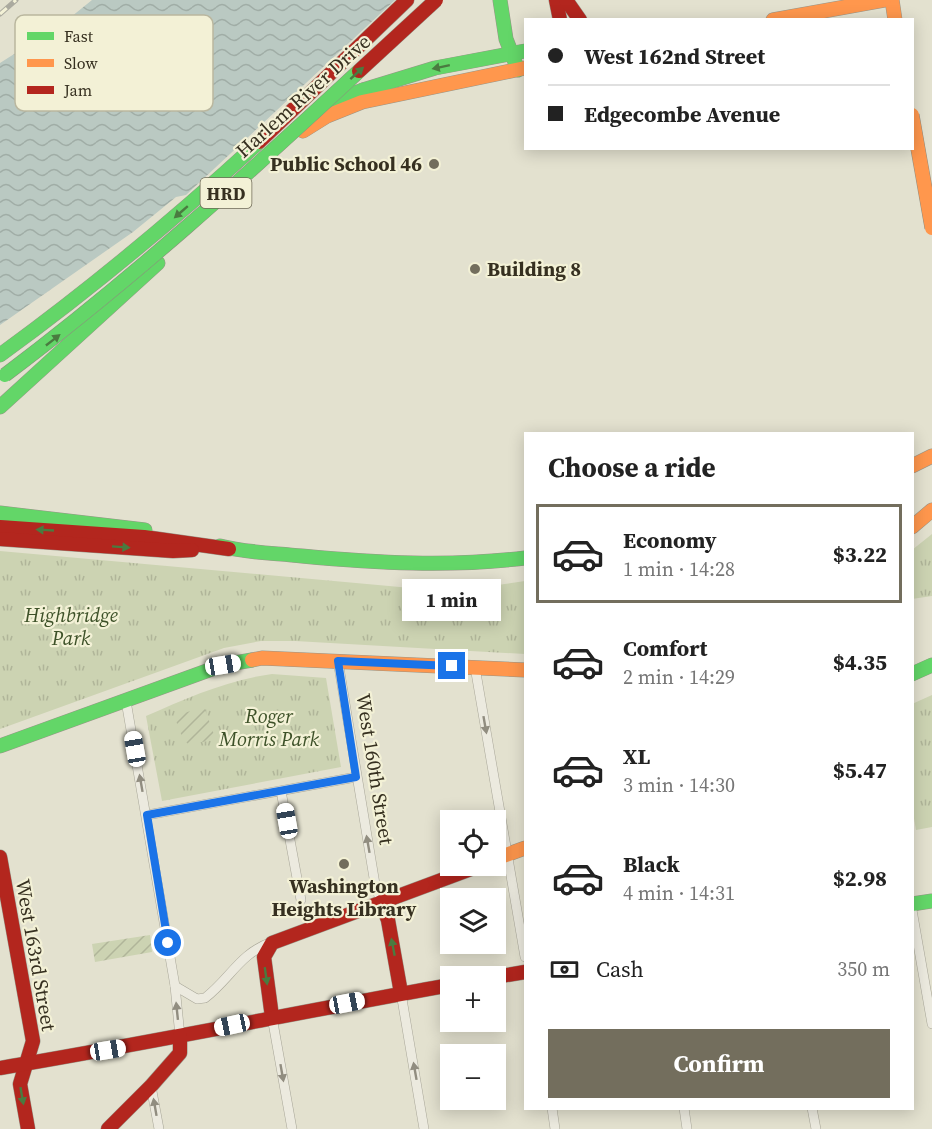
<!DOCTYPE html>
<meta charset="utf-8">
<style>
body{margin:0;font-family:"Source Serif 4",serif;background:#f2f2f2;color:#222;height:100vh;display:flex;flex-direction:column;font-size:22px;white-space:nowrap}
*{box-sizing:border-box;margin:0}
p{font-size:20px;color:#767676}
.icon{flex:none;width:33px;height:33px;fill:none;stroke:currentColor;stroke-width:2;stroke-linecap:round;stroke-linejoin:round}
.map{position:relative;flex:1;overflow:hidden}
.drawer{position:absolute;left:524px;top:432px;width:390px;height:678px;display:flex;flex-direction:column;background:#fff;border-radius:0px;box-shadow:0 3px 15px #0003}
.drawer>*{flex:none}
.banner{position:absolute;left:524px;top:18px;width:390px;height:132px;border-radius:0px;box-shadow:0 3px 15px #0003;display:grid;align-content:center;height:132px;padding:0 24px;background:#fff}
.controls{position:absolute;left:440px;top:810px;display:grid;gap:12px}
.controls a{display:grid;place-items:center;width:66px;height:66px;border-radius:0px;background:#fff;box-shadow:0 3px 15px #0003;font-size:30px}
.end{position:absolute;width:27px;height:27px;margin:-14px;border:8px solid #1a73e8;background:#fff;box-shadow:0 0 0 3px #fff}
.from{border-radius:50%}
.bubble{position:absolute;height:42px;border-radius:0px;background:#fff;box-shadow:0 3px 15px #0003;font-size:20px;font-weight:700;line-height:42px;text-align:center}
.car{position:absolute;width:18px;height:36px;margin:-18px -9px;border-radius:8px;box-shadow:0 0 4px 2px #0007;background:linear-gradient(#fff 24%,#345 0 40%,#fff 0 76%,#345 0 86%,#fff 0)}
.banner b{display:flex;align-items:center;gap:21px;height:57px;font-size:22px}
.banner b+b{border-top:2px solid #e0e0e0}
.banner i{width:15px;height:15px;background:#222}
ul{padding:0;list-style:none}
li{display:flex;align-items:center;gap:18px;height:99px;margin:0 12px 9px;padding:0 12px;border:3px solid transparent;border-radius:0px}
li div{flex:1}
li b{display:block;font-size:22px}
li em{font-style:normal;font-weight:700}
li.current{border-color:#736e5d}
li>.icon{width:54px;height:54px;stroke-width:1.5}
h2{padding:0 24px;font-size:27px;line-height:72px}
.pay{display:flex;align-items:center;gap:15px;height:66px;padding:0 24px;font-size:22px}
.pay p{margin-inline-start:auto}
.action{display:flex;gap:12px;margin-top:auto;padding:12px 24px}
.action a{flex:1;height:69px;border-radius:0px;background:#736e5d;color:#fff;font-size:24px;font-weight:700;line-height:69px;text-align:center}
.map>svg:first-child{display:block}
</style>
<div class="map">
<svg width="932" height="1129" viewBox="0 0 932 1129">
<defs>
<pattern id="park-tufts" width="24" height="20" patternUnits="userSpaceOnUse" patternTransform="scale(1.5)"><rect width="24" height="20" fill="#ccd3b2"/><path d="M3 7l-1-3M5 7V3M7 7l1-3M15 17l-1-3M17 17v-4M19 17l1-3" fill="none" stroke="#b0b599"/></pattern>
<pattern id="garden-furrows" width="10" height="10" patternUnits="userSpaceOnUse" patternTransform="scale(1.5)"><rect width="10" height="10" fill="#ccd3b2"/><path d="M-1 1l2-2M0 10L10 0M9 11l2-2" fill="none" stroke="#b0b599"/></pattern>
<pattern id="water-waves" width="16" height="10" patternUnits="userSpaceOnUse" patternTransform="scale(1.5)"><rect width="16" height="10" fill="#bac9c2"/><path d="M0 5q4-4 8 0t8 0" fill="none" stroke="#a0ada6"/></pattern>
</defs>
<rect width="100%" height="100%" fill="#e3e1cf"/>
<g fill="url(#park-tufts)">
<polygon points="932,534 932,596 912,599 912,550"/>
<polygon points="0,551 411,588 491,586 525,581 525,654 295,641 261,641 224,648 0,729"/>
<path d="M272,674l54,4 15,89 -179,34 -16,-85c41,-18 81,-36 126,-42z"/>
<polygon points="932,695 932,827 916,830 912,807 912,704"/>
</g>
<g fill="url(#garden-furrows)">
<polygon points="204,707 216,740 188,744 183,739 174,716"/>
<polygon points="150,935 152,952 95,962 92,944"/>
</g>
<polygon fill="url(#water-waves)" points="92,0 395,0 186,195 176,197 133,232 0,325 0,63 66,21"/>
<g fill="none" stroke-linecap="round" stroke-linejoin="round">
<defs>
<g id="street">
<polyline points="338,661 375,884 381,902"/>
<polyline points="475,667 525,957"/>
<polyline points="126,701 175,986 180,1036"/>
<polyline points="281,791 301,900"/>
<polyline points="147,815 356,777"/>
<polyline points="912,910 932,1024"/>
<path d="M175,986l22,13 8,-1c25,-19 35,-45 67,-56"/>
<polyline points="401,993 424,1129"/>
<polyline points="272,1017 292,1129"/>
<polyline points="151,1086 159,1129"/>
<polyline points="552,1108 555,1129"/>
<polyline points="684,1108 687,1129"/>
<polyline points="812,1108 816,1129"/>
</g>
<g id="fast">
<polyline points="500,0 506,39 518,70"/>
<polyline points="364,99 363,90 435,68 525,51"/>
<polyline points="324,104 363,90"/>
<path d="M0,355c91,-66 176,-137 259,-213"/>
<polyline points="0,407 158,263"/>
<polyline points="0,513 145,530"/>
<path d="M220,546c27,7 54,7 82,10 74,7 148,11 223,2"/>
<polyline points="912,674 932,665"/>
<polyline points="0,746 223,665 252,660"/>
<polyline points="912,904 932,901"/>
</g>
<g id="slow">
<polyline points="892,0 895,20"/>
<polyline points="773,20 884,0"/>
<polyline points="303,131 327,116 362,102 525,68"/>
<polyline points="912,466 932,456"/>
<polyline points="912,527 932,510"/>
<polyline points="252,660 262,658 525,670"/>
<polyline points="495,859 525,848"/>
</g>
<g id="jam">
<polyline points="556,0 560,20"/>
<polyline points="566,0 580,20"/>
<polyline points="259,142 407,0"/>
<polyline points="0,527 144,537 229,549"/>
<polyline points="0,539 173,551 192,550"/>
<polyline points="0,857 33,1041 20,1084 28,1129"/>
<polyline points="381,902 388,920 401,993"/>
<polyline points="495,977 525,972"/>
<polyline points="272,1017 264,957 272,943 479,866"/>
<path d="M0,1068c150,-25 300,-56 450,-83"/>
<polyline points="108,1129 151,1086 180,1053 180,1036"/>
</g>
</defs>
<use href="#street" stroke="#a8a698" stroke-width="10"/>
<use href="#fast" stroke="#989588" stroke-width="15"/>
<use href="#slow" stroke="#989588" stroke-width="15"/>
<use href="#jam" stroke="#989588" stroke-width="15"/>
<use href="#street" stroke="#eceadf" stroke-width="9"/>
<use href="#fast" stroke="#63d668" stroke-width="14"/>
<use href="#slow" stroke="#ff974d" stroke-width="14"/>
<use href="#jam" stroke="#b3261e" stroke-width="14"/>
<defs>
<polyline id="rail" points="0,14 16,0"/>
</defs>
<use href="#rail" stroke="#abaa9f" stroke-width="5"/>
<use href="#rail" stroke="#f3f1d6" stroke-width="3" stroke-dasharray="9" stroke-linecap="butt"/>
<defs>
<path id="fast-bridge" d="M5,375c125,-94 240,-198 354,-304"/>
<polyline id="slow-bridge" points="912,115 932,228"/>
<polyline id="jam-bridge" points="359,71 436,0"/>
</defs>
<use href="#fast-bridge" stroke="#8e8b7e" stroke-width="15" stroke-linecap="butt"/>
<use href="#slow-bridge" stroke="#8e8b7e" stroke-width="15" stroke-linecap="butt"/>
<use href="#jam-bridge" stroke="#8e8b7e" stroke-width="15" stroke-linecap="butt"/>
<use href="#fast-bridge" stroke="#63d668" stroke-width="14"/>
<use href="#slow-bridge" stroke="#ff974d" stroke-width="14"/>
<use href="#jam-bridge" stroke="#b3261e" stroke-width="14"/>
</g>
<defs><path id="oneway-solid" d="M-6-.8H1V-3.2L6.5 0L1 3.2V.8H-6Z" transform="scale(1.5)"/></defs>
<g fill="#4a7b40">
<use href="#oneway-solid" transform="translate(441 67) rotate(168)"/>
<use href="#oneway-solid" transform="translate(357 73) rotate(-42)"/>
<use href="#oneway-solid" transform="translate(181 212) rotate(139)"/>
<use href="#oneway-solid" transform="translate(53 340) rotate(-38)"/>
<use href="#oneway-solid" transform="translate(45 530) rotate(-177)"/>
<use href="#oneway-solid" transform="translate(121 547) rotate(4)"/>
<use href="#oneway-solid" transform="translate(393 947) rotate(-101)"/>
<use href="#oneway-solid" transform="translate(266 976) rotate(82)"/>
<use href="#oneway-solid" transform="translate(22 1096) rotate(80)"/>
</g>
<g fill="#918d80">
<use href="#oneway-solid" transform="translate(485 725) rotate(80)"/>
<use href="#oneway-solid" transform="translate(141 783) rotate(-100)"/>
<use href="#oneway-solid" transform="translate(368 844) rotate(-100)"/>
<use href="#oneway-solid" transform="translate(177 1011) rotate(-96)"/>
<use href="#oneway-solid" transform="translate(415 1071) rotate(-100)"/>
<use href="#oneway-solid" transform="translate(282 1073) rotate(80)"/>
<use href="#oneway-solid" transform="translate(155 1107) rotate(-100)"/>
</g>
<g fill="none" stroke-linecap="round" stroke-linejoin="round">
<polyline stroke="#1a73e8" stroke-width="8" points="168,943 147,815 356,777 338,661 452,666"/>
</g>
<g fill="#736e5d" stroke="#f3f1d6" stroke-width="2">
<circle cx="434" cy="164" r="6"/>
<circle cx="475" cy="269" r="6"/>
<circle cx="344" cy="864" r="6"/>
</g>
<g text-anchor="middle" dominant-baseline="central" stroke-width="4.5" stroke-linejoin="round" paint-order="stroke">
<rect fill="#f3f1d6" stroke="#6f6a57" stroke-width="1.5" x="200.5" y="178" width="51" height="30" rx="4.5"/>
<g font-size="18" font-weight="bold" fill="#363020">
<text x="226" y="193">HRD</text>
</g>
<g font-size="20" fill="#363020" stroke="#f3f1d6">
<text transform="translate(303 96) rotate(-42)">Harlem River Drive</text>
<text transform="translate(375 769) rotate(81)">West 160th Street</text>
<text transform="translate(36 955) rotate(80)">West 163rd Street</text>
</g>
<g font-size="20" font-weight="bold" fill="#363020" stroke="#f3f1d6" text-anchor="end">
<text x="422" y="164">Public School 46</text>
<text x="487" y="269" text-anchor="start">Building 8</text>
<text x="344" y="886" text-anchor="middle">Washington<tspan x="344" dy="23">Heights Library</tspan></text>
</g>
<g font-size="20" font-style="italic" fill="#3d5128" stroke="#f3f1d6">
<text x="71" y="615">Highbridge<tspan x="71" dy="23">Park</tspan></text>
<text x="269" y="716">Roger<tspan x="269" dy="23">Morris Park</tspan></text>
</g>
</g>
<rect x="15" y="15" width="198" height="96" rx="9" fill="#f3f1d6" stroke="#bab79f" stroke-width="1.5"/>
<rect x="27" y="32" width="27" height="8" fill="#63d668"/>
<rect x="27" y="59" width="27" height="8" fill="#ff974d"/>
<rect x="27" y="86" width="27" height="8" fill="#b3261e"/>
<g font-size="16" fill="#363020">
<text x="64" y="42">Fast</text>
<text x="64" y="69">Slow</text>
<text x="64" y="96">Jam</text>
</g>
</svg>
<div class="controls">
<a><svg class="icon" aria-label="locate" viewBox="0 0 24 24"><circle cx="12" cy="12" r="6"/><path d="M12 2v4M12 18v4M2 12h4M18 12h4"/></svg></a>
<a><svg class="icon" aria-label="layers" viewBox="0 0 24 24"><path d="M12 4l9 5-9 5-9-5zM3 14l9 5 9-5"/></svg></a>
<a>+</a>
<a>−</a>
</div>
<i class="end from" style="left:168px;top:943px"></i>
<i class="end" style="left:452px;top:666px"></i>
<div class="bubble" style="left:402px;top:579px;width:99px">1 min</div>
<i class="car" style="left:223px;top:665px;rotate:81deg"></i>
<i class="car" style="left:135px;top:749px;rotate:350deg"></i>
<i class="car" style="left:287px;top:821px;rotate:350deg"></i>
<i class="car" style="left:347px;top:1003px;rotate:79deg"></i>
<i class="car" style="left:232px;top:1025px;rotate:258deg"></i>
<i class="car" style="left:108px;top:1050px;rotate:81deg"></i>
<div class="banner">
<b><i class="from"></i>West 162nd Street</b>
<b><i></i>Edgecombe Avenue</b>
</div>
<section class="drawer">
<h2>Choose a ride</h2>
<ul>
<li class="current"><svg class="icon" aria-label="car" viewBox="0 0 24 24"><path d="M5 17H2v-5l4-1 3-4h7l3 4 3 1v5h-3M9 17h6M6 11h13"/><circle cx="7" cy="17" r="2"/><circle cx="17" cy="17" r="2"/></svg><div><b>Economy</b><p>1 min · 14:28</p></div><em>$3.22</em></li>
<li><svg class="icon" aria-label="car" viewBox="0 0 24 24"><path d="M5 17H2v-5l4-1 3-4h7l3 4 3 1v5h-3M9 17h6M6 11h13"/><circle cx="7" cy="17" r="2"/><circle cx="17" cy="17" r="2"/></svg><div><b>Comfort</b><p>2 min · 14:29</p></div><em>$4.35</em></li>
<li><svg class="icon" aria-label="car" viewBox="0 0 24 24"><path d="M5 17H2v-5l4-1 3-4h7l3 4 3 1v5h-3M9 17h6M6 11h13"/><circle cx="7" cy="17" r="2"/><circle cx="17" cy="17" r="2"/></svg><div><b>XL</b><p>3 min · 14:30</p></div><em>$5.47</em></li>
<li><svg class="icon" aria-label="car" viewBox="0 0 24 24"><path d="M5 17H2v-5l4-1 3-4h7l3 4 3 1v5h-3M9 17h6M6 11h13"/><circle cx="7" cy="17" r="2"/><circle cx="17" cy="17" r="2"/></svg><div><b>Black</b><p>4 min · 14:31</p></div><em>$2.98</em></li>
</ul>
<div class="pay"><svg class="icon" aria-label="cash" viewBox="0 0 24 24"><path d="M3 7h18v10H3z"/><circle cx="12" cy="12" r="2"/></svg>Cash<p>350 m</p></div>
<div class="action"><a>Confirm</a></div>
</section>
</div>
